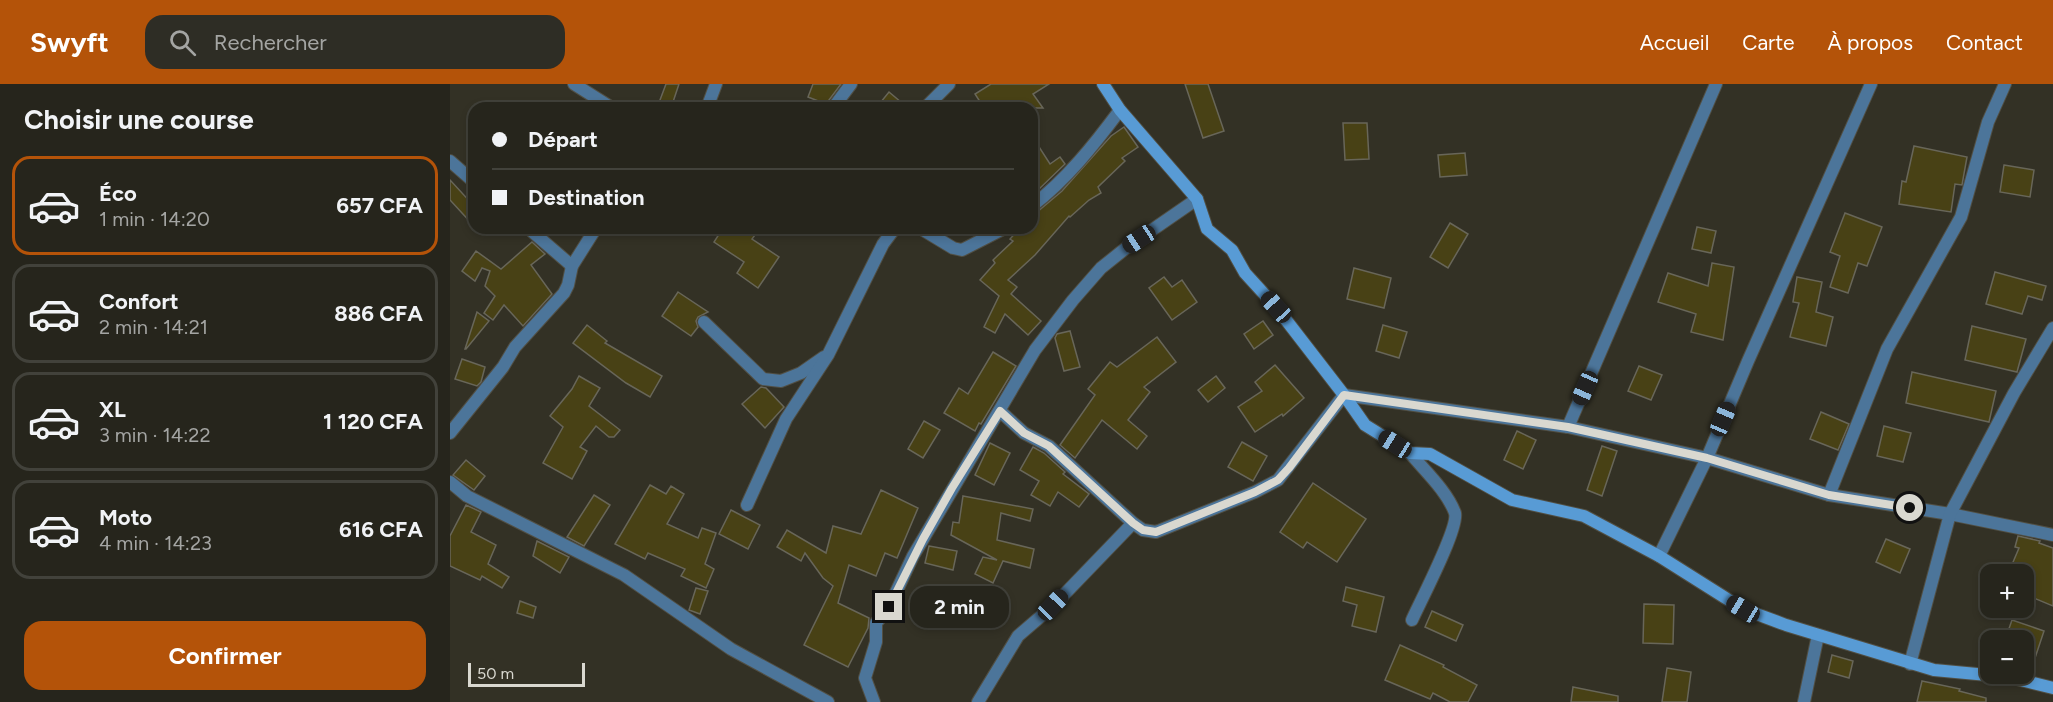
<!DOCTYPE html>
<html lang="fr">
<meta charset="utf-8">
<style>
body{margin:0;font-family:Figtree,sans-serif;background:#2e2d25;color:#f1f3f6;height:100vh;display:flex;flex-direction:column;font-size:22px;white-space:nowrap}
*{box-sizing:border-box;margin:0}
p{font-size:20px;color:#a4a5a3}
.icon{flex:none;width:33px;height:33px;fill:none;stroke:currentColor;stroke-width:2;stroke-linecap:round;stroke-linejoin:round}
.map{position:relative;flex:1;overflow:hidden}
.side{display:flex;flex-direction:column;background:#26251c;width:450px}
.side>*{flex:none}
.guide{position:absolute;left:18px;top:18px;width:570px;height:132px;border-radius:18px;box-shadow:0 3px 9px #0003,0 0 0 2px #42423b;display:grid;align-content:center;height:132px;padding:0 24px;background:#26251c}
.fabs{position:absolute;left:1530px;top:480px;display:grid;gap:12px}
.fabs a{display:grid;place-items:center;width:54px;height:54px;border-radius:12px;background:#26251c;box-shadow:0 3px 9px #0003,0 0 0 2px #42423b;font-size:30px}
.scale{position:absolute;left:18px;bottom:15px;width:117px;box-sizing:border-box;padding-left:6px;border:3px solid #d9d8d0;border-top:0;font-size:16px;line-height:21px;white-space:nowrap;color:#d9d8d0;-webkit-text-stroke:4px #333125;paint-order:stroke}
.end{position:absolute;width:27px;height:27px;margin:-14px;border:8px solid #d9d8d0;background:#111;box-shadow:0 0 0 3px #111}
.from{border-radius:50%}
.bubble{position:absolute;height:42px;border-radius:18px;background:#26251c;box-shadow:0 3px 9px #0003,0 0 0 2px #42423b;font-size:20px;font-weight:700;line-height:42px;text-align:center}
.car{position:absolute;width:18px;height:36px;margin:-18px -9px;border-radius:8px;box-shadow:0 0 4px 2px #0007;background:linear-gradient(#222 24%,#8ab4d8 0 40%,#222 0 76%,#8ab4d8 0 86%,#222 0)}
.guide b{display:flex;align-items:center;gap:21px;height:57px;font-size:22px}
.guide b+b{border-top:2px solid #42423b}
.guide i{width:15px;height:15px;background:#f1f3f6}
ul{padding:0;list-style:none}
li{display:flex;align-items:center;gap:18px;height:99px;margin:0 12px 9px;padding:0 12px;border:3px solid #42423b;border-radius:18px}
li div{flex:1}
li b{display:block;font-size:22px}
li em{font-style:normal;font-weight:700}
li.active{border-color:#b45309}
li>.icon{width:54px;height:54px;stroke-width:1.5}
h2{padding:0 24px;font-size:27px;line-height:72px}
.button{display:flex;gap:12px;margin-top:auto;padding:12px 24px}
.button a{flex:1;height:69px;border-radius:18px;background:#b45309;color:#fff;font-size:24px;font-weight:700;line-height:69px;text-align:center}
header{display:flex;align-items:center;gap:36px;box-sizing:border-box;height:84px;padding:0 30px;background:#b45309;color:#fff}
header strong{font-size:28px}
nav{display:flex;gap:33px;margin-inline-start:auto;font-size:21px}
.search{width:420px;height:54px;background:#2e2d25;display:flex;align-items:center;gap:15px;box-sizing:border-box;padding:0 21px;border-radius:18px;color:#a4a5a3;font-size:22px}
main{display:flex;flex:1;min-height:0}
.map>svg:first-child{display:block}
</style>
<header>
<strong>Swyft</strong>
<div class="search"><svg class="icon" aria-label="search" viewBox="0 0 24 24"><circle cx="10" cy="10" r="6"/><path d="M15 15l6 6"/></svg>Rechercher</div>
<nav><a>Accueil</a><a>Carte</a><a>À propos</a><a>Contact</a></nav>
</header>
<main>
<section class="side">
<h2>Choisir une course</h2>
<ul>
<li class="active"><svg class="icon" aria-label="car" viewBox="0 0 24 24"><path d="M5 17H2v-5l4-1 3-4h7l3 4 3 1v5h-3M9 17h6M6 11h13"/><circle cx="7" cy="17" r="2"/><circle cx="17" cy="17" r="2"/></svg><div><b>Éco</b><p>1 min · 14:20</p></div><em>657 CFA</em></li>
<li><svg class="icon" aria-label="car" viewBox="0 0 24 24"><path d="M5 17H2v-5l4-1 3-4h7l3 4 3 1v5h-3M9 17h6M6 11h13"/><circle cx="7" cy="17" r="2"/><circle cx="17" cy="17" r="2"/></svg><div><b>Confort</b><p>2 min · 14:21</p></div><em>886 CFA</em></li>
<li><svg class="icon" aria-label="car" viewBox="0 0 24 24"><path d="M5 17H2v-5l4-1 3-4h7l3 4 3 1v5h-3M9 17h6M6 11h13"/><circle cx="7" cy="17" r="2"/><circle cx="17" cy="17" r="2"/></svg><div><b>XL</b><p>3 min · 14:22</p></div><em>1 120 CFA</em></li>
<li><svg class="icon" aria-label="car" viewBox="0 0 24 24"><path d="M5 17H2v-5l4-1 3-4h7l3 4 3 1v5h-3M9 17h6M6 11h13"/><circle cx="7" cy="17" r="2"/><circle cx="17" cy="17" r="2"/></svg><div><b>Moto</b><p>4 min · 14:23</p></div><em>616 CFA</em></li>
</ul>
<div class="button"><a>Confirmer</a></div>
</section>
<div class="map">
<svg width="1603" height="618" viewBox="0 0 1603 618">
<rect width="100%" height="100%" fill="#333125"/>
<g fill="#484115" stroke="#686659" stroke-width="1.5">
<polygon points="216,0 229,0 221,24 207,24"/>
<polygon points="363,0 391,0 376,20 358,13"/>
<polygon points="541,0 599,0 583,10 593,24 564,24 559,17 548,24 534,24 525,10"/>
<polygon points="735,0 758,0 774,47 753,54"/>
<polygon points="439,8 458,24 426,24"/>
<polygon points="893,39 917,39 919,75 895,76"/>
<polygon points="674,43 688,63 672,74 675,77 648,103 651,109 639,116 620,133 619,132 585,171 558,196 567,203 561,210 591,237 578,251 555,230 545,249 534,243 549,212 530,196 545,179 543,176 563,157 560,155 570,144 582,144 582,130 587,128 612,107 661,52"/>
<polygon points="582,52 600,80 610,73 615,80 586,108 582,103"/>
<polygon points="1464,62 1517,73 1512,101 1505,100 1501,128 1449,120 1452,97 1456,98"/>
<polygon points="1015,69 1017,91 990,93 988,71"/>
<polygon points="1554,81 1584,86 1580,113 1550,108"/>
<polygon points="0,96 24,122 24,142 0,116"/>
<polygon points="1395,129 1432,143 1417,182 1408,179 1398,209 1380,203 1390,172 1380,168"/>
<polygon points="1000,139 1018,150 998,184 980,173"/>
<polygon points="1247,143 1266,147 1261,169 1242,165"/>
<polygon points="273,144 310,144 302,155 329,173 308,204 287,189 294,178 264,158"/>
<polygon points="82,158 95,170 81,181 102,210 73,242 54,221 43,236 34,229 45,212 35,202 40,187 32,184 25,197 12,187 26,167 51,185"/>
<polygon points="1262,179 1284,183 1273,256 1241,248 1246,230 1208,218 1218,189 1258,202"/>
<polygon points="904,184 941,194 934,224 897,215"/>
<polygon points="1545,188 1596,202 1592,216 1578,212 1572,230 1536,220"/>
<polygon points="714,193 722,203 732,196 747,218 722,236 699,204"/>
<polygon points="1347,193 1372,198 1366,228 1383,233 1376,262 1340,253 1349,219 1343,218"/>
<polygon points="228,208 258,228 248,233 246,237 248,243 241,252 212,232"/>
<polygon points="27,228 39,237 16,265 15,265"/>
<polygon points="813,237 823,251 804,265 794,250"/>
<polygon points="137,241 157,257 155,259 212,292 200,313 176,299 123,259"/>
<polygon points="933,241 957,248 949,274 926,267"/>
<polygon points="1522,242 1576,255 1567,288 1515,276"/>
<polygon points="620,247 630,283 614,287 605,254 607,250"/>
<polygon points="707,253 726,278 694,303 700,308 678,336 697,352 687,365 652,336 625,374 610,361 645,311 638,305 660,278 667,283"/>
<polygon points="543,268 566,282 531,340 529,339 525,347 494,329 509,304 518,310"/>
<polygon points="12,275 35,283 31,298 27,302 5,295"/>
<polygon points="825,281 854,314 833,332 832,330 805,348 788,323 812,307 805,298"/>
<polygon points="1189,282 1212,291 1201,316 1178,307"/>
<polygon points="1462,288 1546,307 1539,338 1456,319"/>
<polygon points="129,292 150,304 139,322 170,346 164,353 159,353 146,342 130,363 137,367 122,395 93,379 113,343 100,332 122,305"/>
<polygon points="766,292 775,304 758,318 748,306"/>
<polygon points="311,303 316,304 334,323 315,344 292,320"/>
<polygon points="1371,328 1399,340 1388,366 1360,355"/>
<polygon points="474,337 490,346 473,374 458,365"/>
<polygon points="1434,342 1461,349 1453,378 1427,372"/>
<polygon points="1067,347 1086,356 1073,385 1054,376"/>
<polygon points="792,358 817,372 803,397 778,383"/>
<polygon points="540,359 560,369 544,401 525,391"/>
<polygon points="1152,362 1167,367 1152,412 1137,406"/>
<polygon points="583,363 594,369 615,388 613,390 639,410 629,423 608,408 600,422 581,411 589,397 570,386"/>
<polygon points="16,376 35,392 24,406 3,391"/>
<polygon points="863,399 916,435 887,478 857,458 853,464 830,448"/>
<polygon points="200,401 216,410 221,402 234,410 217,440 248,454 252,444 266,449 255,480 264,485 256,504 231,492 235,485 198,469 195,475 165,460"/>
<polygon points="431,406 468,424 447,474 435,469 426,492 399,481 388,519 419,534 418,544 398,583 354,561 383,502 373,494 355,469 351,477 327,463 337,446 376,469 383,442 411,450"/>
<polygon points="144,411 160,421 134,462 117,453"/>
<polygon points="513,412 583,425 580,437 551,429 547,456 584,465 580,484 553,477 543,499 525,490 533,473 547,476 501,451 503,438 509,439"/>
<polygon points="16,421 31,428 21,448 46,461 38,480 59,493 52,504 32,492 30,496 0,482 0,452"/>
<polygon points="281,426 310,441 298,465 269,450"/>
<polygon points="1568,452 1590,457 1589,459 1603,464 1603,522 1574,510 1574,490 1558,490 1569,464 1565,463"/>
<polygon points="1436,455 1460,465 1450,489 1426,478"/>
<polygon points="87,457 119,473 110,489 83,472"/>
<polygon points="479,462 507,467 503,486 475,479"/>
<polygon points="896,503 934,513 926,548 902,542 907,521 893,517"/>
<polygon points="246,504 258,507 250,530 239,526"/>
<polygon points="70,517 86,523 83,534 67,529"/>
<polygon points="1194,520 1224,521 1223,560 1193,559"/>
<polygon points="982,527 1013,541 1006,557 975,543"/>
<polygon points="1562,536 1594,547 1585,574 1574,570 1574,556 1555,556"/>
<polygon points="950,561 994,581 993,583 1027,601 1018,618 1000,618 983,609 980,615 935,596"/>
<polygon points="1382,571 1403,577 1399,594 1378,588"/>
<polygon points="1217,584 1241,588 1237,618 1212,618"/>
<polygon points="1472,597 1510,605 1509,607 1536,614 1536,618 1467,618"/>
<polygon points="1123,603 1168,612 1168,618 1121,618"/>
</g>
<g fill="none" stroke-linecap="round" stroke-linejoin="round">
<defs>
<g id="street">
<polyline points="124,0 162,24"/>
<polyline points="477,22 499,0"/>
<polyline points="257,24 266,0"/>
<polyline points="383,24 401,0"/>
<polyline points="0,77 24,98"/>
<path d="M582,122c35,-27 62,-61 88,-96"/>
<polyline points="78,144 122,182"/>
<polyline points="470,144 503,164 512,166 555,144"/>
<polyline points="254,238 313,295 331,297 351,289 374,273"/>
<polyline points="550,327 574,349 599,362 683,439 693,446 706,448 805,408 828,396 894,311 1118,343 1257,374 1379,411 1500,430 1603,451"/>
<polyline points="1118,343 1266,0"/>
<polyline points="0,349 53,283 65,263 114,209 118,201 122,182 146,144"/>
<path d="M960,369c15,18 37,38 45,60 4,15 -35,89 -43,107"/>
<polyline points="0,398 17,412 174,491 281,565 378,618"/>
<polyline points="1379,411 1437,265 1511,133 1538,38 1555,0"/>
<polyline points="297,421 336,335 378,271 433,160 445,144"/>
<polyline points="1209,472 1257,374 1298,277 1421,0"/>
<polyline points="1460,580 1500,430 1564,309 1603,244"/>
<polyline points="424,618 415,594 426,558 426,539 439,523 463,472 585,266 623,216 651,184 676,164 747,115"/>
<polyline points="528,618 568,552 604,521 683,439"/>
<polyline points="1354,618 1368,551"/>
</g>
<polyline id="secondary" points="653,0 670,26 747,115 757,145 782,166 795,189 826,223 894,311 915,341 960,369 980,370 1062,416 1134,432 1209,472 1293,525 1336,541 1484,586 1559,593 1603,604"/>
</defs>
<use href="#street" stroke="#514f44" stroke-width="14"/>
<use href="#secondary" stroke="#514f44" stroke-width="14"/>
<use href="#street" stroke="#4c759a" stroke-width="12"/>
<use href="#secondary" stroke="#589bd5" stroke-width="12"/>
</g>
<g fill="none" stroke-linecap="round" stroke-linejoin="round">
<polyline stroke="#d9d8d0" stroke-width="8" points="439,523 473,455 502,404 550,327 574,349 599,362 683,439 693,446 706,448 805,408 828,396 839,384 894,311 1118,343 1257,374 1379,411 1460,424"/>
</g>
</svg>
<div class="fabs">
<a>+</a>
<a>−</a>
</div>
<div class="scale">50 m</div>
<i class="end from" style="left:1460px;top:424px"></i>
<i class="end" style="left:439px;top:523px"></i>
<div class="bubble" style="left:460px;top:502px;width:99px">2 min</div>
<i class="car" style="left:689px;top:155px;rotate:237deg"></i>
<i class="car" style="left:826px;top:223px;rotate:318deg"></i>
<i class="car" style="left:1135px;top:304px;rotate:204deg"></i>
<i class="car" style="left:1273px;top:335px;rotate:23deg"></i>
<i class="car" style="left:945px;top:360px;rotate:302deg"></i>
<i class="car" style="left:603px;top:521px;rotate:44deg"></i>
<i class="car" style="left:1293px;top:525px;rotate:301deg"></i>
<div class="guide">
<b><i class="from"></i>Départ</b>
<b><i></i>Destination</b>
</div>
</div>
</main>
